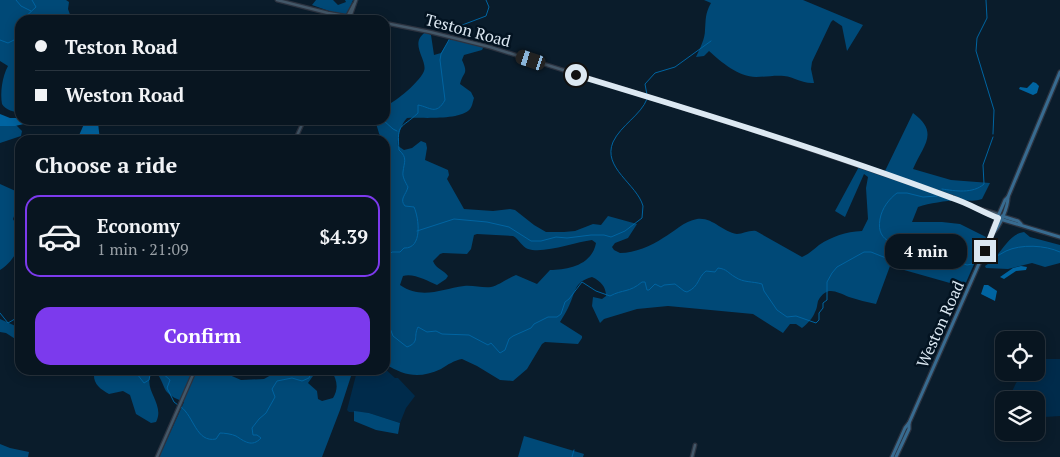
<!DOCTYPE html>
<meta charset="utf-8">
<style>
body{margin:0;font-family:"PT Serif",serif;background:#111e29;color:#f1f3f6;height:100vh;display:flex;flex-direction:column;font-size:19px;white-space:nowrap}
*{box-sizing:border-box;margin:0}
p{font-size:16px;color:#989fa5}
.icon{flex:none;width:28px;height:28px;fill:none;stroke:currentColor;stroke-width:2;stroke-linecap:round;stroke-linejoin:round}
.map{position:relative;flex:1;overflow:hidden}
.panel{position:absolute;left:15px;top:135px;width:375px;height:240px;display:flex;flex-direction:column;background:#081520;border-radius:15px;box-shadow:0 2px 12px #0003,0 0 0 1px #29343e}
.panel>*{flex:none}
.top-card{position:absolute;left:15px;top:15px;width:375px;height:110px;border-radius:15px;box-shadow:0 2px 12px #0003,0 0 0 1px #29343e;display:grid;align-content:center;height:110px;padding:0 20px;background:#081520}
.tools{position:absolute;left:995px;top:331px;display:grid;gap:10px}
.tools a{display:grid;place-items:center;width:50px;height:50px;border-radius:10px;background:#081520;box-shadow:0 2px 12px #0003,0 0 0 1px #29343e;font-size:25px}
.end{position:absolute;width:22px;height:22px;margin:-11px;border:6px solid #dce8f2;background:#111;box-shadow:0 0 0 2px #111}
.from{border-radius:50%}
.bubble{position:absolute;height:35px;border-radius:15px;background:#081520;box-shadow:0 2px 12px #0003,0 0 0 1px #29343e;font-size:16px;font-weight:600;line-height:35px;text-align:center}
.car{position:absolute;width:15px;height:30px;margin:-15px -8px;border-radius:6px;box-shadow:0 0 4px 1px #0007;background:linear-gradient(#222 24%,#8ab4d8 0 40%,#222 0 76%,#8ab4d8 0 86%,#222 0)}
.top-card b{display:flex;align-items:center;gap:18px;height:48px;font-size:19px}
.top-card b+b{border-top:1px solid #29343e}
.top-card i{width:12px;height:12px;background:#f1f3f6}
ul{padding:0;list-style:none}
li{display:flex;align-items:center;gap:15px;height:82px;margin:0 10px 8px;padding:0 10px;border:2px solid #29343e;border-radius:15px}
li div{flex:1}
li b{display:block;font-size:19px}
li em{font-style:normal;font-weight:600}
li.selected{border-color:#7c3aed}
li>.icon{width:45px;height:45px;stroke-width:1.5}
h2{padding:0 20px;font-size:22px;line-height:60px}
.cta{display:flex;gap:10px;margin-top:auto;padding:10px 20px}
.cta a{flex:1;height:58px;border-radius:15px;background:#7c3aed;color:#fff;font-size:20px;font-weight:600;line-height:58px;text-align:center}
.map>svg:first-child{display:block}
</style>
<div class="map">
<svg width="1060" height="457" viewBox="0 0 1060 457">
<rect width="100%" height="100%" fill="#0a1c2b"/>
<g fill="#002b4b">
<polygon points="1045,359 1060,359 1060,416 1045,417 1036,414 1036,400 1008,400 1016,383 1025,373 1036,372 1036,362"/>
<polygon points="385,369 395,378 398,378 415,396 406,408 400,423 369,413 349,412 347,410 356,375 363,370"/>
</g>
<g fill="#004977" fill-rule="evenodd">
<path d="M0,0h66l3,2 -1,7 4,11h-52v93c-5,-1 -15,-3 -18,-9 -2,-11 0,-27 6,-38l-8,-5z"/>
<polygon points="316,0 333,0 338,5 346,2 345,0 353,0 346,17 312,5"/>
<path d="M704,0h99l60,25 -16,26 -5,-25 -9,-6 -2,2 -19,40 -1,7 3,14c-12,1 -19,-6 -30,-7 -9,-1 -19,1 -28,1 -17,0 -35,-15 -47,-26l-5,5 -8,1c4,-9 9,-18 9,-27 1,-12 0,-16 6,-27z"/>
<path d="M426,32l5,3 3,20 7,-2 8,-13c11,-2 25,0 35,6l-2,4 -18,5 -2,5c7,15 1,11 -2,24l11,8 3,6c-1,3 -2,9 -4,11 -10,12 -49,8 -63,9 -6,6 -10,20 -9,28l6,4 8,-2 9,-7 5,2 1,5 -2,12 23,10 1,5 -2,4 17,30 29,2 17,-2 5,1 19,15 12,7h18l11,-1 18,-7 8,1 7,-9 29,8 -9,14 -13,5 -3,4 2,3 6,3c15,0 31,-7 43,-15 11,-6 21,-17 34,-19 16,-2 25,13 40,15 6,0 12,-4 19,-3l46,26c7,-3 11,-7 17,-12 14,-9 26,-13 43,-14l6,-12 -2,-31 2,-11 -4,-3 -19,43 -10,-6 26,-48 24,8 28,-58c27,20 10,32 0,56l38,11 39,3 -8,16c-8,3 -15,1 -24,1 -13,1 -28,3 -40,7l-6,15h30l18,2 26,13 -22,50 -74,-21 -14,38c-9,-2 -18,-4 -27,-7 -13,-5 -22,-12 -31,4 -1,4 -1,8 -3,11 -2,6 -8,12 -13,16l-6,-4h-6l-7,9 -30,-19 -85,-8 -31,3 -33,10 -4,4 -8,-17 1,-9 9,2 4,-3c0,-9 -5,-15 -14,-19 -19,5 -16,16 -24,31 -2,4 -5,9 -8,14l22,14v2l-4,6 -33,-2 -3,2 -15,25 -14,12 -13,-1 -23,-14 -15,-7c-7,1 -15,6 -21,10 -22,10 -36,7 -56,-5v-124h3c7,-12 -2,-36 -3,-49 -1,-17 0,-34 0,-51h-4l-6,-20h10v-19l6,2c8,-4 30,-23 33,-32 4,-11 -16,-28 2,-39zM477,234l36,2c6,3 9,11 15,13 16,5 47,-7 64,-9l4,3c-4,22 -28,27 -46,27l-13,14 -21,-9c-8,3 -18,11 -25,12 -9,1 -18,-2 -27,-1 -23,3 -42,14 -64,-1l3,-9c11,-3 24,5 34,9l9,-6 2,-3c-4,-6 -12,-7 -15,-15l7,-7 3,-1 24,1 4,-5 3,-14z"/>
<polygon points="16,125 22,131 21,136 0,143 0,126"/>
<path d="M0,184l20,9v7l-7,19c2,4 4,7 6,11 7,13 -8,34 -19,40z"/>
<path d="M1024,232l6,5 30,8v18l-15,4 -13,-4 -24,6 -22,-1 -1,-2c16,-9 22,-32 39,-34z"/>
<polygon points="0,319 20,328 20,342 6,333 0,332"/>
<path d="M102,370h116l23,10 23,-1 7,-4 22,-5h19l1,6 -5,7 9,8 1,8 4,2 11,-3c6,-10 4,-18 -2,-28h22l-13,40 -18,47h-163l25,-55c-7,-3 -13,-5 -18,-11 -4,-7 -5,-16 -13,-20 -13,17 13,32 3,51l-5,1 -15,-9 -6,-19 -7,-4 -14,3c-9,-5 -16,-10 -15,-21z"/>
<polygon points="354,411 369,413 400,423 398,434 376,430 354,421"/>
<polygon points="524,436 584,454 583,457 518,457"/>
<polygon points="0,444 10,448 29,452 28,457 0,457"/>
</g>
<g fill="#0064a1">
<polygon points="1033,82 1036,83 1039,86 1037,93 1033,95 1019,89 1020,87 1027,88"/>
<polygon points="0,114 10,118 20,118 20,120 24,120 25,122 24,124 15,126 0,126"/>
<polygon points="88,120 94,120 98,123 100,140 77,140 84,124"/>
<polygon points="1021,266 1027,267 1026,270 1016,271 1004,279 1000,277 1013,268"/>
<polygon points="984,285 988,285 997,291 995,301 981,294"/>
</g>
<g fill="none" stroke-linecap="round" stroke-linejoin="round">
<g stroke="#0064a1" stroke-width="1">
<polyline points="16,0 21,6 31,11"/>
<polyline points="986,0 987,18 977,38 976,51 994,110 993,134"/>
<polyline points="22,20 36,7 32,0"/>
<polyline points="453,33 457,27 486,16 489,7 486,0"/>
<polyline points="0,40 8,43 14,40 20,41"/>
<polyline points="647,95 645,84 655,73 675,67 711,41"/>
<polyline points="383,120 393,129 397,131"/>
<path d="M942,189c13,2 31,5 42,-5l-1,-19 10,-28"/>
<path d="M417,231l37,-12 33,3 22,5 22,14h10l15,-4 11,1 24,-3h13l7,2 14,-6 17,-13c0,-4 1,-8 1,-12 -6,-22 -41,-38 -30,-64 8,-17 28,-27 34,-43"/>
<path d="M905,258c-3,-18 -30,-12 -25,-39 2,-11 9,-20 17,-26h10l16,4 14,-1"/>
<path d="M385,259l7,-7h8l4,-4c19,1 15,-30 10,-41l-9,-1c-6,-7 1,-11 3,-19 -2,-4 -6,-10 -5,-15 1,-10 5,-14 -4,-22 -2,-28 1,-20 19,-37v-8c12,2 18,11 27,-5l-5,-40 1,-6 9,-16"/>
<path d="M989,261c5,-3 11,-7 17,-10 15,-7 39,-6 54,1"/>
<polyline points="0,313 8,323 20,316"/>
<path d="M385,315l8,21 14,11c13,-5 6,-10 11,-20l9,5 9,-1 6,3 27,1 19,10 3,-2 9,10 5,-3 4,-11 4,-3 18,-8 3,-4 14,-7h9l4,-3 4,-12 4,-3 13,-17 14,9 14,5c13,-7 19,-3 32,-14h3l2,8h2l6,-6 6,3 3,-2 11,-1 9,7 3,1c13,-6 10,-14 19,-21l9,1 3,-4c9,1 10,5 17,9 9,6 17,4 27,7l2,7 13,19 10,7 9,-1 20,7 3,-3v-7l4,-5v-5l4,-3v-18l5,-9 5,-6 27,-15h7l15,6 66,1 15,6 10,-2"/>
<polyline points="62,370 64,373 68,375 74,370"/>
<polyline points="110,370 115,371 126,370"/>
<polyline points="134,370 144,383 149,380 151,370"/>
<polyline points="159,370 170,380 167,388 174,402 178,405"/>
<path d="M181,407c13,9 15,36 35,32l4,-6c4,0 12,1 16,3 8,5 16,12 25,2l-4,-3h-4l-1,-7 7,-9 7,-6 9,-16 -3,-8 5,-8 15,-3 10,3 7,-3 2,-5 -4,-3"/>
<polyline points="572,457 574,450"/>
</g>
<defs>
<g id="tertiary">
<polyline points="277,0 328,13 367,20"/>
<polyline points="330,14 336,17 350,20"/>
<polyline points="347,17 354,4"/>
<polyline points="350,17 356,0"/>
<polyline points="385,23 430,32 490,47 756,131 952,197 997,218"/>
<polyline points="295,140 304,120"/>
<polyline points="980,209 998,214"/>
<polyline points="157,457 195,370"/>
<polyline points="692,457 695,445"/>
</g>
<g id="secondary">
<polyline points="1002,216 1018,221 1021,224"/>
<polyline points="1000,219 1060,237"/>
<polyline points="992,234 992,230 1005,200 1008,197 1060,72"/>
<polyline points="892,457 905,428 909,423"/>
<path d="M896,457l13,-28v-6l83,-189c8,-7 16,-27 16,-37"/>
</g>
</defs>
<use href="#tertiary" stroke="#2c3340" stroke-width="5"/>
<use href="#secondary" stroke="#2c3340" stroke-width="5.5"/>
<use href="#tertiary" stroke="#435768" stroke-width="2.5"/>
<use href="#secondary" stroke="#386b90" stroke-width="3"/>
</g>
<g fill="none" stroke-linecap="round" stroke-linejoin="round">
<path stroke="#dce8f2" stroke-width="6" d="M576,75c126,38 253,77 376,123 16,5 30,14 46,20l-13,33"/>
</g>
<g text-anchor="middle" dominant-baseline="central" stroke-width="5" stroke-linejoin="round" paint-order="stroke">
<g font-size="16" fill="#dce8f2" stroke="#031321">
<text transform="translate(468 30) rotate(15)">Teston Road</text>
<text transform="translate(940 324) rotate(-66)">Weston Road</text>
</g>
</g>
</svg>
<div class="tools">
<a><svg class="icon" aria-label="locate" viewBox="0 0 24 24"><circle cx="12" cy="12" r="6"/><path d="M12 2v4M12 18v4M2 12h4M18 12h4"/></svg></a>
<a><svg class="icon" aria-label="layers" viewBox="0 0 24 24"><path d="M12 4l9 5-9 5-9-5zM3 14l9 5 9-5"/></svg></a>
</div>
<i class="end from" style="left:576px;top:75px"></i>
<i class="end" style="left:985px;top:251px"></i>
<div class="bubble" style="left:885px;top:234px;width:82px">4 min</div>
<i class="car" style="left:531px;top:60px;rotate:288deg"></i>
<div class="top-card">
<b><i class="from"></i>Teston Road</b>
<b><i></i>Weston Road</b>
</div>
<section class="panel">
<h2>Choose a ride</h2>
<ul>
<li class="selected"><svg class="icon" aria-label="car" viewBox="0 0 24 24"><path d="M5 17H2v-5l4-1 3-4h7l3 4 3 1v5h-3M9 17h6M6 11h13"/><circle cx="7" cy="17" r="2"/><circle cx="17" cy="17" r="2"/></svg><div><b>Economy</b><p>1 min · 21:09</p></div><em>$4.39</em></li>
</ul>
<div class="cta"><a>Confirm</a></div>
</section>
</div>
